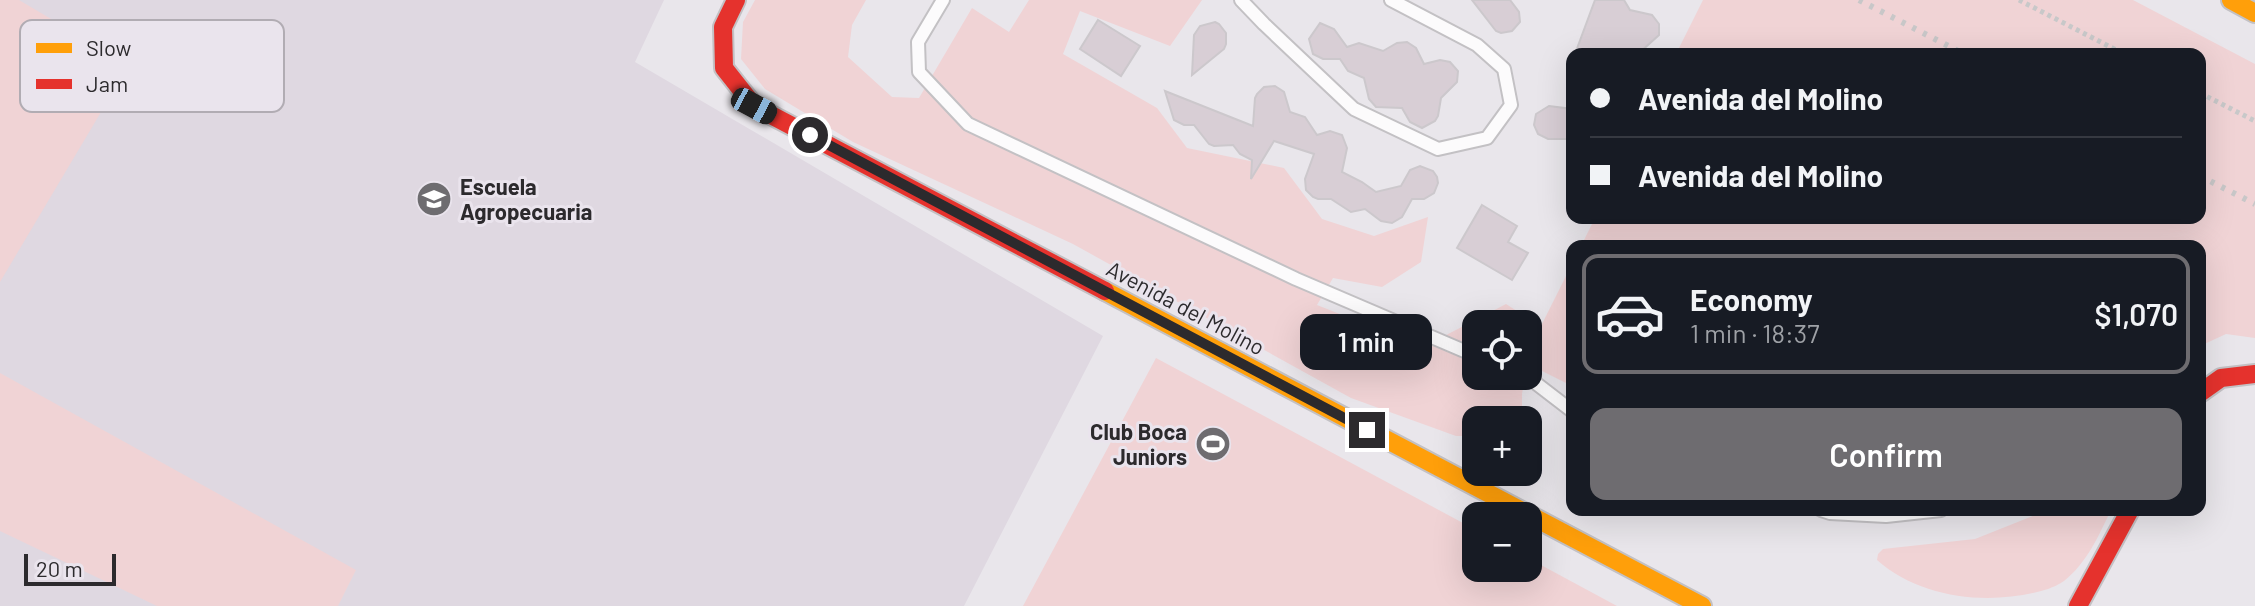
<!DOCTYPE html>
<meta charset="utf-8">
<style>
body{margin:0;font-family:Barlow,sans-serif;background:#20242c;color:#f1f3f6;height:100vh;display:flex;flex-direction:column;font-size:30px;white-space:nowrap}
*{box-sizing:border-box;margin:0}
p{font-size:26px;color:#9ea1a6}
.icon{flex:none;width:44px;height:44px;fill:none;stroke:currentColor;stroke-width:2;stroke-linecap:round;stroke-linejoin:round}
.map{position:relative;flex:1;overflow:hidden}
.drawer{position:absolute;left:1566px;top:240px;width:640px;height:276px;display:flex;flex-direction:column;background:#171b24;border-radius:16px;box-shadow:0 8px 32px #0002}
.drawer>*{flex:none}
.banner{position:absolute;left:1566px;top:48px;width:640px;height:176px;border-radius:16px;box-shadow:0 8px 32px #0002;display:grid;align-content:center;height:176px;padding:0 24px;background:#171b24}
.tools{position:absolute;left:1462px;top:310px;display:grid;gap:16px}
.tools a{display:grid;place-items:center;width:80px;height:80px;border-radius:16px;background:#171b24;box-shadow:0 8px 32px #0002;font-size:40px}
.scale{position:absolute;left:24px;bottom:20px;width:92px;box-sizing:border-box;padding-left:8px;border:4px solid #2c2a2d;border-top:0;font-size:22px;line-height:28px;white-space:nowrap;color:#2c2a2d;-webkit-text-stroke:6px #eae4ed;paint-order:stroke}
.end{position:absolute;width:36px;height:36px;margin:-18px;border:10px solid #2c2a2d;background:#fff;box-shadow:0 0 0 4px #fff}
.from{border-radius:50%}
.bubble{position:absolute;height:56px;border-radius:16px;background:#171b24;box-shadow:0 8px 32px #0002;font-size:26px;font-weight:600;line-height:56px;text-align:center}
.car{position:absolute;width:24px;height:48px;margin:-24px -12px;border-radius:10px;box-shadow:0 0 6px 2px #0007;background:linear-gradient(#222 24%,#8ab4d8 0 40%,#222 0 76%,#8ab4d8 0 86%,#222 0)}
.banner b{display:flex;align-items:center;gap:28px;height:76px;font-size:30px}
.banner b+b{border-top:2px solid #363941}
.banner i{width:20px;height:20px;background:#f1f3f6}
ul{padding:14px 0 0;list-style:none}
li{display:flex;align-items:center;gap:24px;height:120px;margin:0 16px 12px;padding:0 8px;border:4px solid #363941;border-radius:16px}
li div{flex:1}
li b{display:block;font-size:30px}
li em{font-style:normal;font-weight:600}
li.current{border-color:#6e6c70}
li>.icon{width:72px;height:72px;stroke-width:1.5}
.action{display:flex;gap:16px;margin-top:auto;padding:16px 24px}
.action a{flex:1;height:92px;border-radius:16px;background:#6e6c70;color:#fff;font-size:32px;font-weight:600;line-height:92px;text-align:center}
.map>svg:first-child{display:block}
</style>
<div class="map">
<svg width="2255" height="606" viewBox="0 0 2255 606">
<rect width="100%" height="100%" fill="#e9e6eb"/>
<polygon fill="#dfd8e1" points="0,0 664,0 635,62 1103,336 964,606 0,606"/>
<g fill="#f0d3d5">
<polygon points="0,0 19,0 129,65 0,282"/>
<polygon points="755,0 866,0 852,25 848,57 892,97 919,98 972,8 1009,32 1029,0 1202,0 1170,46 1080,11 1063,54 1157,108 1187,148 1284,168 1322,219 1374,236 1428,217 1421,262 1382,287 1333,278 1317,305 1423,347 1506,304 1536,323 1533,342 1572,264 1572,386 1528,364 1528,324 1476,324 1476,376 1525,376 1522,394 1522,420 1476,420 1476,436 1456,436 1351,398 1073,244 853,142 765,89 741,59 743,22"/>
<polygon points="1703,0 2133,0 2255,64 2255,338 2226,334 2200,346 2200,246 1581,246 1595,218 2200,218 2200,54 1676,54"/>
<polygon points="1156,358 1476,530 1476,568 1528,568 1528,558 1617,606 1023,606"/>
<polygon points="0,373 356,570 338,606 157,606 0,531"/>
<path d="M2048,510h63c-12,25 -24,53 -47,71 -4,3 -11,6 -16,8 -55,17 -126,11 -171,-29l1,-6 5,-5 92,-10z"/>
</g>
<g fill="#d8ced5" stroke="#ccc8cc" stroke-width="2">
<polygon points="1472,0 1510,0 1519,12 1520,22 1512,31 1501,33 1496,31"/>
<polygon points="1595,0 1624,0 1630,10 1652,15 1659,24 1659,35 1638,54 1575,54"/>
<polygon points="1098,20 1140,46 1121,76 1080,49"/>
<polygon points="1215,22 1219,24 1226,33 1226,44 1224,49 1192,75 1194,35 1200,26"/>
<polygon points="1320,23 1334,29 1347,47 1359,43 1383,51 1397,43 1407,42 1416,48 1424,64 1440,60 1450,62 1458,71 1457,82 1441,98 1438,116 1435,121 1422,128 1410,122 1402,108 1376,107 1369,99 1364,78 1348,71 1340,59 1323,59 1313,54 1309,39"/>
<polygon points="1275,86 1284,92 1290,112 1305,117 1317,135 1330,131 1342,135 1347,148 1342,172 1362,182 1376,192 1401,186 1410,170 1420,166 1433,171 1437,177 1438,183 1434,193 1424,199 1412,199 1402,217 1392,223 1381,221 1365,209 1351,212 1331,199 1318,199 1313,197 1306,190 1305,179 1314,154 1274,141 1251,179 1252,160 1240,154 1233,145 1214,146 1209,144 1194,125 1184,125 1174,120 1165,91 1253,126 1255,98 1257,94 1264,87"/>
<polygon points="1549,106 1572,109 1572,139 1548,139 1538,134 1534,125 1536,114"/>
<polygon points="1482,205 1517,226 1508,242 1528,253 1512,280 1457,248"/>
</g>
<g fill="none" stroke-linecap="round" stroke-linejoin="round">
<defs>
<g id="lane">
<polyline points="943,0 918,42 919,72 968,124 1296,279 1476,356"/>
<polyline points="1241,0 1264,24 1354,109 1438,149 1487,138 1511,105 1504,69 1477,45 1391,0"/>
<polyline points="1522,376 1533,381 1572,411"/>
<polyline points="1821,510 1830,513 1886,516 1941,510"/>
</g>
<g id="slow">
<polyline points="2231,0 2255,13"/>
<polyline points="1105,291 1702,606"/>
</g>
<g id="jam">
<polyline points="736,0 723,27 724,68 754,106 1105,291"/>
<polyline points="2200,393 2221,378 2255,374"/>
<polyline points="2078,606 2130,510"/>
</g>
</defs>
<use href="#lane" stroke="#c3c1c4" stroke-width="16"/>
<use href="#slow" stroke="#c3c1c4" stroke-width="22"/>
<use href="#jam" stroke="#c3c1c4" stroke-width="22"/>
<g stroke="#c8c8c9" stroke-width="5" stroke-dasharray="4 4" stroke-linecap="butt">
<polyline points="2019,0 2124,54"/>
<polyline points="2200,93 2255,121"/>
</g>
<use href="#lane" stroke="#fcfbfc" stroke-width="12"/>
<use href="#slow" stroke="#ff9f0a" stroke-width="18"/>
<use href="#jam" stroke="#e5322d" stroke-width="18"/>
<g stroke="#c8c7c8" stroke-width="6" stroke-dasharray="4 8" stroke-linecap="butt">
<polyline points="1859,0 1964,54"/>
<polyline points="2200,176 2255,204"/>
</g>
</g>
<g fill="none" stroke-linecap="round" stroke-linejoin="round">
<polyline stroke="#2c2a2d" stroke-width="10" points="810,135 1367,430"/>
</g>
<defs>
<symbol id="school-disc" viewBox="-11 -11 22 22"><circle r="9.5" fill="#6e6c70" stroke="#eae4ed"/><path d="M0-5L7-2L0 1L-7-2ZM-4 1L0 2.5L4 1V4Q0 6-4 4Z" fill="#fff"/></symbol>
<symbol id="stadium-disc" viewBox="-11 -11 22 22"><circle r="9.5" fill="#6e6c70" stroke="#eae4ed"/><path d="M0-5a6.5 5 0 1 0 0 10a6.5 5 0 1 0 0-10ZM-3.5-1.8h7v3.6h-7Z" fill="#fff"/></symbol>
</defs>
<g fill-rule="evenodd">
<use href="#school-disc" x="414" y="179" width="40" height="40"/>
<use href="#stadium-disc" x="1193" y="424" width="40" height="40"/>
</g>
<g text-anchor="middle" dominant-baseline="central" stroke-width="6" stroke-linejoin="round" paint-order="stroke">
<g font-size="22" font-weight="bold" fill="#2c2a2d" stroke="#eae4ed" text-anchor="start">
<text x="460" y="186">Escuela<tspan x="460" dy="25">Agropecuaria</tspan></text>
<text x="1187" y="431" text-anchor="end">Club Boca<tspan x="1187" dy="25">Juniors</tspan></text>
</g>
<g font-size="22" fill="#2c2a2d" stroke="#eae4ed">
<text transform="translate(1186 307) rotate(28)">Avenida del Molino</text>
</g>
</g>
<rect x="20" y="20" width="264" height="92" rx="12" fill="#eae4ed" stroke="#b1acb3" stroke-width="2"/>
<rect x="36" y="43" width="36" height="10" fill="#ff9f0a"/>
<rect x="36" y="79" width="36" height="10" fill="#e5322d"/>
<g font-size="22" fill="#2c2a2d">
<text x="86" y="56">Slow</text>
<text x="86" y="92">Jam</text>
</g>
</svg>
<div class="tools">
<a><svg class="icon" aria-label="locate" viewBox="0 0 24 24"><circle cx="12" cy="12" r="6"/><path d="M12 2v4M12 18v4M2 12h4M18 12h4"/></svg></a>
<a>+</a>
<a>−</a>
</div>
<div class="scale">20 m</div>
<i class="end from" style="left:810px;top:135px"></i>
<i class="end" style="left:1367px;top:430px"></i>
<div class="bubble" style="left:1300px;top:314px;width:132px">1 min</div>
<i class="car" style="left:754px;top:106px;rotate:118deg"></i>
<div class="banner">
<b><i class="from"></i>Avenida del Molino</b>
<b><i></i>Avenida del Molino</b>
</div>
<section class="drawer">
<ul>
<li class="current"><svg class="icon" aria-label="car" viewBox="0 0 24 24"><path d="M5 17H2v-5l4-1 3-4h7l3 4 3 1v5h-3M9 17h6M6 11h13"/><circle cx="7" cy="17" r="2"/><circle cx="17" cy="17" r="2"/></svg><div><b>Economy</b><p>1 min · 18:37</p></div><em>$1,070</em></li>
</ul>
<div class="action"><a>Confirm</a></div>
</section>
</div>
